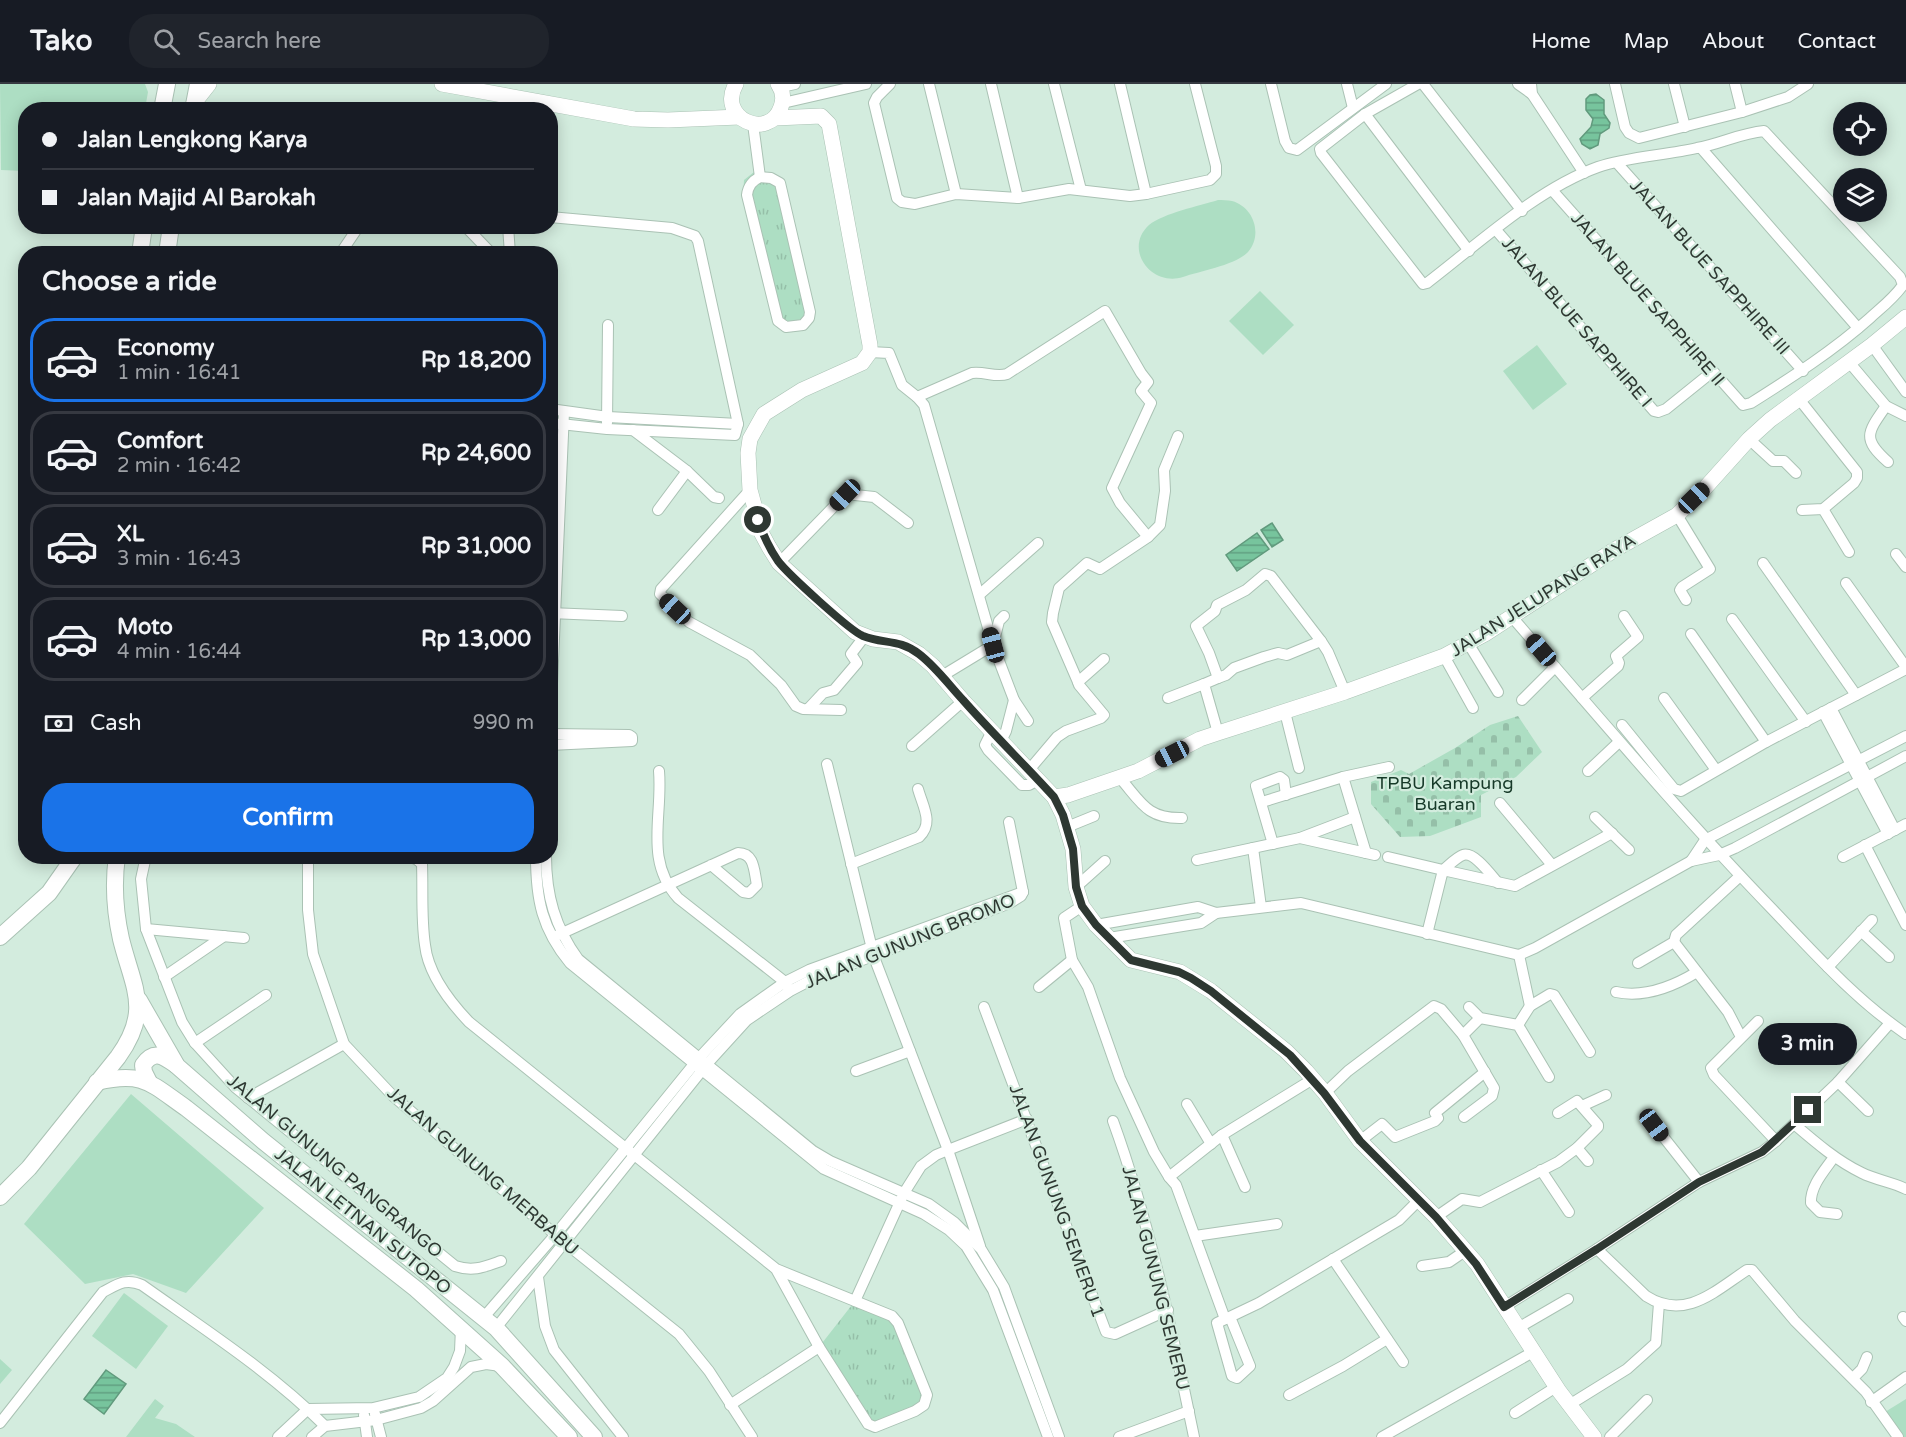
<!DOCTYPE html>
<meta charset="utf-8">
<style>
body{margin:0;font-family:"Varela Round",sans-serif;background:#20242c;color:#f1f3f6;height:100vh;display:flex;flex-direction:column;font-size:22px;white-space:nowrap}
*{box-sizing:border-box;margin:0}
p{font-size:20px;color:#9ea1a6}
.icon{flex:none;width:33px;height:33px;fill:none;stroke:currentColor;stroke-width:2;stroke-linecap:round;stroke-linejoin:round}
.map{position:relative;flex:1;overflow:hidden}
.sheet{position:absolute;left:18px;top:162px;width:540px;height:618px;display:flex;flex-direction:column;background:#171b24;border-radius:24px;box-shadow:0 3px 15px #0003}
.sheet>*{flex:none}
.guide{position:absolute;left:18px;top:18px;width:540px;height:132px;border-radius:24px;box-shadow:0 3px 15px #0003;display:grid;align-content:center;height:132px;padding:0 24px;background:#171b24}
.fabs{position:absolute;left:1833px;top:18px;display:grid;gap:12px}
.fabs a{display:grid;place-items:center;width:54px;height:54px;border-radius:50%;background:#171b24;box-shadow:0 3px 15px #0003;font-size:30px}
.end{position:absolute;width:27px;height:27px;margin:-14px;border:8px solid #2e3832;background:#fff;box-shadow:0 0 0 3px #fff}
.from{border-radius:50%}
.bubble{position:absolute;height:42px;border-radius:21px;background:#171b24;box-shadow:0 3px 15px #0003;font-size:20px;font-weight:800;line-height:42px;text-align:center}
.car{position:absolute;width:18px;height:36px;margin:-18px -9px;border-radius:8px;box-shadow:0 0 4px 2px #0007;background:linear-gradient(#222 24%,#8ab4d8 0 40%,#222 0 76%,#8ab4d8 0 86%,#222 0)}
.guide b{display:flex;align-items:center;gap:21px;height:57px;font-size:22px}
.guide b+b{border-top:2px solid #363941}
.guide i{width:15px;height:15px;background:#f1f3f6}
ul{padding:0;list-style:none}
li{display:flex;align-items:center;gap:18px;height:84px;margin:0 12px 9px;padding:0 12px;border:3px solid #363941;border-radius:24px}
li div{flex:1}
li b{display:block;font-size:22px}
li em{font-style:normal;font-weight:800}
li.on{border-color:#1a73e8}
li>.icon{width:54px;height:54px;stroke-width:1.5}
h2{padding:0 24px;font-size:27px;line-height:72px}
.pay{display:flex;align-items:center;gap:15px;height:66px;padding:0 24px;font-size:22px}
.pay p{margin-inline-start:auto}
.button{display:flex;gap:12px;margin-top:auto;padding:12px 24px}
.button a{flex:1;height:69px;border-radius:24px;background:#1a73e8;color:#fff;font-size:24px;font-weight:800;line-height:69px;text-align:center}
header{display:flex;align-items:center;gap:36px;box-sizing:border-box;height:84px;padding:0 30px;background:#171b24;border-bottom:2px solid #363941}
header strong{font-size:28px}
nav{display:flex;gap:33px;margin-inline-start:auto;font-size:21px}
.search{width:420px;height:54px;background:#20242c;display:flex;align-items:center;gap:15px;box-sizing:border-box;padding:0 21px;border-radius:24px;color:#9ea1a6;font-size:22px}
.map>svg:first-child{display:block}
</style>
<header>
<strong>Tako</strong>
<div class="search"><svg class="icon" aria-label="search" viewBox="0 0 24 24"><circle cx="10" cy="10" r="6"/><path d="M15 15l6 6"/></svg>Search here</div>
<nav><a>Home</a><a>Map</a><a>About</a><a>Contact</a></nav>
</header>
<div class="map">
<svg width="1906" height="1353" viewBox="0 0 1906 1353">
<defs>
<pattern id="cemetery-stones" width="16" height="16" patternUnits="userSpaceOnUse" patternTransform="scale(1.5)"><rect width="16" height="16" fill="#addec3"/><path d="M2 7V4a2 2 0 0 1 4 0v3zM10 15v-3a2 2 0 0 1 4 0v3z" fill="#95bfa8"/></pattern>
<pattern id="park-tufts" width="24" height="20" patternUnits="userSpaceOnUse" patternTransform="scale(1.5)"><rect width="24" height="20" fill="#addec3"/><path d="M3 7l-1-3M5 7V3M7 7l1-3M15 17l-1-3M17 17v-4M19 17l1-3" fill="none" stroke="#95bfa8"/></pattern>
<pattern id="water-rules" width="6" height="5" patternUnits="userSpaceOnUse" patternTransform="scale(1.5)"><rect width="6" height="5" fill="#77c49d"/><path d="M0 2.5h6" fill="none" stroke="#62a081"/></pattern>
</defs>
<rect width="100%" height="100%" fill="#d3ecde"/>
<g fill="#addec3">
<polygon points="0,0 145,0 148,8 145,25 26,26 25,87 1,86"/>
<path d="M1218,116c4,0 10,0 14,1 22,6 31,34 16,51 -12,13 -48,19 -65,25 -32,10 -60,-28 -34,-52 15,-12 50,-19 69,-25z"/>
<polygon points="1260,207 1294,241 1263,271 1229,237"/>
<polygon points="1537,261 1567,300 1533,326 1503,287"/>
<polygon points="131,1010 264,1124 186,1209 133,1190 85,1200 24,1140"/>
<polygon points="124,1209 168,1242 136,1285 92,1252"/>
<polygon points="0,1275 12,1286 0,1300"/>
<polygon points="155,1315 164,1322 155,1334 176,1340 195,1353 126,1353"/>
<polygon points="1906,1315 1906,1353 1900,1353 1885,1328"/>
</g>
<polygon fill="url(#cemetery-stones)" points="1518,632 1542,668 1516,693 1481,711 1481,733 1430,752 1400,753 1371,720 1371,698 1401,686 1409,690 1455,664 1490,641"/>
<g fill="url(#park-tufts)">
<polygon points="754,88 767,88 784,98 815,230 806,242 793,247 769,217 743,115 744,96"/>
<polygon points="855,1217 892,1232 927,1311 924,1321 871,1343 819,1263"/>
</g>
<g fill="url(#water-rules)" stroke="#619a7d" stroke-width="1.5">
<polygon points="1596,10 1604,16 1604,30 1610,39 1609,44 1600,50 1598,61 1590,65 1582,60 1580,55 1591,43 1593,35 1586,26 1586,15 1590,11"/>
<polygon points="1272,439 1283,456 1272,463 1261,446"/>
<polygon points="1257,449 1269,465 1237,487 1226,471"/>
<polygon points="106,1286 126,1300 104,1330 84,1315"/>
</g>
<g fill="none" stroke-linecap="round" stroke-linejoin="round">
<defs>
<g id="street">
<polyline points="890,0 877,13 874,19 897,114 902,118 915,120 956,110 1018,114 1069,105 1130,112 1146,110 1210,96 1216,90 1216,82 1195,0"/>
<polyline points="929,0 956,110"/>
<polyline points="991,0 1018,114"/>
<polyline points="1054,0 1081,106"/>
<polyline points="1120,0 1146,110"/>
<polyline points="1271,0 1285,57 1289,64 1297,66 1386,0"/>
<polyline points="1347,0 1353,24"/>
<path d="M1418,0l-53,30 -45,35 1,4 102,131 4,-1c51,-39 110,-94 171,-116 28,-10 69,-12 99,-19 23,-4 44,-15 67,-17l136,146 3,8c-9,13 -22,23 -33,33 -37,33 -78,59 -119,85l-8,2 -191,-215"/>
<polyline points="1423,0 1522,127"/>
<polyline points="1518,0 1532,10"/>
<polyline points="1531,0 1532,10 1584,89"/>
<polyline points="1615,0 1625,43 1629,49 1639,54 1742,28 1788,13 1808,0"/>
<polyline points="1674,0 1685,43"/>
<polyline points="1735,0 1742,28"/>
<polyline points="781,3 795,0"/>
<polyline points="783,19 866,0"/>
<polyline points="1365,30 1469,167"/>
<polyline points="753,40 760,93"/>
<polyline points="1701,64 1858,244"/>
<polyline points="1617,79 1803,287"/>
<path d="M760,93l11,1 9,5 30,129 -1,6 -6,7 -17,2 -8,-6 -31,-126c1,-9 5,-14 13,-18z"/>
<polyline points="550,133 672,144 695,152 698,157 738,340 735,351 607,345 551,339"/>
<polyline points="465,142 492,170"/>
<polyline points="508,142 510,170"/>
<polyline points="1496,146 1654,327 1658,328 1666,325 1712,288"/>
<polyline points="340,170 359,142"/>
<polyline points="1872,261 1906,308"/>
<polyline points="870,268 889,269 902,301 917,313 924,321 993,561 1014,616 1028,637"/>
<polyline points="1849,278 1886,322 1906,332"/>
<path d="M917,313l55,-24c12,-2 24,5 35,1l98,-63 36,62 7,9 -7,9 10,12 -39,85 8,15 28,34 -48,32 -13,-6 -28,25 -6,25 -1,9 26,60"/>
<polyline points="1799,315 1857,388 1857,394 1854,399 1823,425 1802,426"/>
<path d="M1886,322c-19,27 -24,33 2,56"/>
<polyline points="550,325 608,333 738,340"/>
<polyline points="607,339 608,241"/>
<polyline points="633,346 687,387 714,413 719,414"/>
<polyline points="1749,355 1773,377 1784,377 1796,389"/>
<polyline points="750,406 661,505 660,510 689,538 750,571 781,601 796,622 803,625 841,626"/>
<polyline points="1823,425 1849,468"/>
<polyline points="658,426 687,387"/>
<polyline points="1677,431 1710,485 1682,503 1680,506 1686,516"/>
<polyline points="1148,453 1160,441 1165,407 1164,386 1178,352"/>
<polyline points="1896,470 1906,483"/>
<polyline points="779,479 846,410 874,413 908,439"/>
<polyline points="1763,479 1856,611"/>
<polyline points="1846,499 1906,583"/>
<polyline points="979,511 1038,459"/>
<polyline points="550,529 622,532"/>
<path d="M1512,533c86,99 170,199 261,293 41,43 83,90 133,124"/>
<polyline points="1732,535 1806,638"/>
<polyline points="1691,550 1766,658"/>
<polyline points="1468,559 1498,608"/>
<polyline points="1444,572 1473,624"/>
<polyline points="942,592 993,561 999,537 1004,532"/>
<polyline points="1218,594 1226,591 1234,584 1264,573 1278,569 1287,571 1321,557"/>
<polyline points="1168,614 1204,600"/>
<polyline points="1582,614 1618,582 1619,579 1616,572 1638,553 1624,532"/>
<polyline points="1664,614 1716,686"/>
<polyline points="1522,616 1555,583"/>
<polyline points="1831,624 1895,746"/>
<polyline points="808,625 823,609 834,606 857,579 851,570 864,553"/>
<polyline points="1285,628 1299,684"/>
<polyline points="1823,628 1888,750"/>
<polyline points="1622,641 1674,705 1681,707 1766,658 1906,585"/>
<polyline points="550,645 564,328"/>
<polyline points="992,647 985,661 988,666 1022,701 1029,701 1038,696"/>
<polyline points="1218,649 1204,600 1218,594 1209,569 1196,542 1215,527 1217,521 1246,506 1265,490 1271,492 1321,557 1328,568 1345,608"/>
<polyline points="550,650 629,651 632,653 632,657 550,661"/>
<polyline points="1001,657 1006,647 1014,616"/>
<polyline points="912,662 963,617"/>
<polyline points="827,680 874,873 948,1066 980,1162"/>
<polyline points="1029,686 1057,653 1066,647 1101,634 1104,631 1079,601 1078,598 1104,575"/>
<path d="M659,687c4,45 -15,89 19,127l107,84 3,6"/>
<polyline points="1588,687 1619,658"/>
<polyline points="1343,693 1366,769"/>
<path d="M1120,694c21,24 27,41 62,40"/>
<polyline points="1262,718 1343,693 1389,683"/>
<polyline points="1500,719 1552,781"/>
<polyline points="1595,733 1629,766"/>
<polyline points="1009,738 1023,808"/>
<polyline points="1067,743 1094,732"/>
<polyline points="1300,754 1355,733"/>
<polyline points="1273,760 1256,702 1280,693 1284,696 1286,711"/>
<polyline points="1865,761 1906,841"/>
<polyline points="1253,764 1261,823"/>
<path d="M146,772l-5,23 5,50 36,93 13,21 40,44 220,179c18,6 29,1 46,-5"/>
<polyline points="308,772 308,826 313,870 344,960 393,1012 564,1158 679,1250 709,1287 752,1353"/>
<path d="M406,772l10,3 6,5c1,27 -1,55 3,81 3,28 25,57 44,77l307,247 116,47 6,7 29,72 -3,10 -9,6 -40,16 -7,-3 -49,-77 -43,-78"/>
<path d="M536,772c0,44 6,73 34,107l254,206 100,45 25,16 17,16 27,44 55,147"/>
<path d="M546,772c0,39 9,71 32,103l235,192 17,10 99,43 25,18 27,27 23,38 55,150"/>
<path d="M1388,773l55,13c5,-4 14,-13 20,-15 11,-4 28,20 35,28"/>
<polyline points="1843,773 1906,740"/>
<polyline points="1197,776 1300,754 1375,771"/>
<polyline points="1691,777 1705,756 1906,652"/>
<path d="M851,780l68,-27c15,-14 4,-30 -1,-48"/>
<polyline points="1076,803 1105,777"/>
<polyline points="1082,822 1064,834 1072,876 1088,903 1120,994 1154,1068 1169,1093 1176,1101 1225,1235"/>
<polyline points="1096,841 1198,823 1216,829 1301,819 1519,871 1535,864 1691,777 1719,771 1735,764 1906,672"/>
<polyline points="146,845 244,854"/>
<polyline points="1861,847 1889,873"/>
<polyline points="1427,850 1443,786 1515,802 1612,749"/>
<path d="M558,851l180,-82c17,0 16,19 19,32l-8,8 -6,-1 -32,-27"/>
<polyline points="1109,854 1201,839 1216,829"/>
<polyline points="1674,858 1728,928 1741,953"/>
<polyline points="1519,871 1530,922"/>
<polyline points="1638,879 1674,858 1676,851 1740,792"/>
<polyline points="1828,883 1872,836"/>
<polyline points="164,893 224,852"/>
<polyline points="1039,903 1072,876"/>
<path d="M1616,908c28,6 58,-6 81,-20"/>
<polyline points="984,923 1106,1248 1115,1250 1168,1226"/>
<polyline points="1469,923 1480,934 1518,941 1549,993"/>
<polyline points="1758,937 1711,984 1714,991 1776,1057"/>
<polyline points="1518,941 1530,922 1550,910 1554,911 1590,968"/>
<polyline points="195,959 266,911"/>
<polyline points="856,987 910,967"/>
<polyline points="1838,998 1868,1027"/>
<polyline points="1325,1009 1348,987 1434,922 1441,925 1463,951"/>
<polyline points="248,1014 344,960"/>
<polyline points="1187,1020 1211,1060"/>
<polyline points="1582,1022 1606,1011"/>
<polyline points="1464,1033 1492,1012 1494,1004 1463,951 1480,934"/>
<path d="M1113,1037c37,102 59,210 81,316"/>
<path d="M1794,1040c21,18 43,37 68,49 14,7 30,9 44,16"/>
<polyline points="1654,1041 1699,1098"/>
<polyline points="1222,1051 1245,1103"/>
<polyline points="1360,1057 1382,1040 1395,1053 1435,1037 1438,1034 1435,1029 1485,988"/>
<polyline points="1577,1064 1588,1077"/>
<path d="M1834,1073c-9,13 -24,29 -23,46l9,9 17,2"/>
<polyline points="1541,1086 1569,1128"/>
<polyline points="1169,1093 1222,1051 1313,995"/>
<polyline points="1436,1133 1462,1115 1480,1118 1558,1078 1577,1064 1598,1043 1598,1041 1577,1017 1558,1029"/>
<polyline points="1195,1152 1277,1140"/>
<path d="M1597,1165l49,47c39,25 69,-5 101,-26h5l43,51 71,71 32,45"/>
<polyline points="1333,1175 1403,1278"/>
<polyline points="1422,1182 1449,1178 1465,1167"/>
<polyline points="538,1193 545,1242 554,1266 623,1353"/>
<polyline points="855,1217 904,1109 921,1082 936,1071 948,1066 1027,1035"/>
<polyline points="1504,1223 1597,1165 1699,1098 1762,1068 1776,1057 1838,998 1890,939"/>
<polyline points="484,1233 556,1150 699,974 740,930 785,898 809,886 1023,808"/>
<polyline points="1230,1233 1250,1282 1237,1294 1232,1292 1217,1239 1259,1219 1399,1136 1419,1116"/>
<polyline points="1903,1233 1906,1237"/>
<polyline points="496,1244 707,980 747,936 790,907 813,895 1010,819 1021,812 1023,808"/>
<polyline points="1518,1244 1568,1215"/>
<polyline points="1853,1294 1862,1285 1867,1273"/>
<polyline points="1289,1311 1343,1282 1387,1255"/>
<polyline points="1871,1318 1906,1293"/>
<polyline points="730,1321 819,1263"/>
<polyline points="1569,1321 1627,1285 1656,1259 1659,1219"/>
<polyline points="1515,1329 1556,1303"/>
<polyline points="375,1330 381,1353"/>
<polyline points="364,1331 367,1353"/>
<path d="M0,1339l103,-131c15,-8 23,-14 39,-7 62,44 129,87 183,141"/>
<polyline points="278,1353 308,1325 373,1324 419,1313 447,1294 454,1283 460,1267 461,1244"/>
<polyline points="312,1353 325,1342 376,1336 421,1324 433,1317 471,1283 486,1280 501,1282"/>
<polyline points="1119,1353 1189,1327"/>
<polyline points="1382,1353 1533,1268"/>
<polyline points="1610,1353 1647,1316"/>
</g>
<g id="secondary">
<polyline points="442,0 634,35 668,36 739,33"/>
<path d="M736,0c-20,34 33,58 45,23 3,-8 2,-16 -3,-23"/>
<polyline points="194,19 209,0"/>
<polyline points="775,34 821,32 829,40 870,261 870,268 862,279 802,306 764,330 750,355 748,369 750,406 762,450 769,463 779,479 855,548 873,555 898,558 919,570 933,582 963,617 1054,713 1063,731 1073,765 1076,803 1082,822 1096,841 1131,876 1180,888 1211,907 1286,967 1306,987 1325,1009 1360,1057 1436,1133 1477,1180 1559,1307 1594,1353"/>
<polyline points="1054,713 1068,711 1138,687 1200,655 1218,649 1345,608 1444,572 1485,550 1614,466 1677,431 1705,404 1749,355 1770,336 1872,261 1906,233"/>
</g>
<g id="primary">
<polyline points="162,26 167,0"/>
<polyline points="193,26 198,0"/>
<polyline points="140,170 144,142"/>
<polyline points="167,170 171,142"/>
<polyline points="0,853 49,809 75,772"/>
<polyline points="139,916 177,982 263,1057 496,1244 594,1353"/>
<path d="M97,998c46,-11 53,1 89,26l230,181 86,77 67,71"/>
<path d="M149,998l-5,-10 -1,-7c11,-16 20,-9 33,0"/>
<path d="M0,1113l29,-29 89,-111c34,-47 15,-69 3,-118 -6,-27 -8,-55 -4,-83"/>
</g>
</defs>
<use href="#street" stroke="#aac2b4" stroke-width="12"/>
<use href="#secondary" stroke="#aac2b4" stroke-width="16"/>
<use href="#primary" stroke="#aac2b4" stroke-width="18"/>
<use href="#street" stroke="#fff" stroke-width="10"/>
<use href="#secondary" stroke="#fff" stroke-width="15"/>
<use href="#primary" stroke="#fff" stroke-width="16"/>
</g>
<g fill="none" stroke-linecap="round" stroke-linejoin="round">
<path stroke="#2e3832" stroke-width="8" d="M758,436c5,15 11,28 20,41 10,13 71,69 85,75 20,8 37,3 56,18 17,13 30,31 44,46 29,33 61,64 91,97l9,18 10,34 3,38 6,19 14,19 35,35 48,12 12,6 20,13 79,64 34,38 36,48 76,76 40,47 28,43 93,-58 102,-67 63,-30 46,-42"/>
</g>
<g text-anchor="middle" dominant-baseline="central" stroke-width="4.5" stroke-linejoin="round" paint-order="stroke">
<g font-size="18" fill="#2e3832" stroke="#d3ecde">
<text transform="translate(1710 183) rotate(48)">JALAN BLUE SAPPHIRE III</text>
<text transform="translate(1648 215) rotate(49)">JALAN BLUE SAPPHIRE II</text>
<text transform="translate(1577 238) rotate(49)">JALAN BLUE SAPPHIRE I</text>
<text transform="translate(1543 511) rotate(-32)">JALAN JELUPANG RAYA</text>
<text transform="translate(910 857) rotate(-22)">JALAN GUNUNG BROMO</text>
<text transform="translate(335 1082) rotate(40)">JALAN GUNUNG PANGRANGO</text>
<text transform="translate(483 1087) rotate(41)">JALAN GUNUNG MERBABU</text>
<text transform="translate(1057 1117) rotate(70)">JALAN GUNUNG SEMERU 1</text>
<text transform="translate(363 1137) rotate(39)">JALAN LETNAN SUTOPO</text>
<text transform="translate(1156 1194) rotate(76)">JALAN GUNUNG SEMERU</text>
</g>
<g font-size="18" fill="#163928" stroke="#d3ecde">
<text x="1445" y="699">TPBU Kampung<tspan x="1445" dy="21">Buaran</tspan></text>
</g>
</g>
</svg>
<div class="fabs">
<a><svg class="icon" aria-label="locate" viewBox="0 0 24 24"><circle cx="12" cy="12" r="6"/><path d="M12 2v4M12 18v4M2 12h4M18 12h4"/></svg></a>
<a><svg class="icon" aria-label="layers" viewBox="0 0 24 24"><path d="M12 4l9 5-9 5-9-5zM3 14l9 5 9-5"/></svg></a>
</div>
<i class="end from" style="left:758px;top:436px"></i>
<i class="end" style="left:1808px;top:1026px"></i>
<div class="bubble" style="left:1758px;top:939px;width:99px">3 min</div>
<i class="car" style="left:845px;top:411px;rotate:224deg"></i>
<i class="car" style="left:1694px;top:414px;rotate:46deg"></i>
<i class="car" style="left:675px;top:525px;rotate:313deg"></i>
<i class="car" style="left:993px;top:561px;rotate:345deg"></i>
<i class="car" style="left:1541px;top:566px;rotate:319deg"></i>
<i class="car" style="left:1172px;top:670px;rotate:243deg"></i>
<i class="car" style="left:1654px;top:1041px;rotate:143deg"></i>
<div class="guide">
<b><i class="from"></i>Jalan Lengkong Karya</b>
<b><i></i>Jalan Majid Al Barokah</b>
</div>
<section class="sheet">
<h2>Choose a ride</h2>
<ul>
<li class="on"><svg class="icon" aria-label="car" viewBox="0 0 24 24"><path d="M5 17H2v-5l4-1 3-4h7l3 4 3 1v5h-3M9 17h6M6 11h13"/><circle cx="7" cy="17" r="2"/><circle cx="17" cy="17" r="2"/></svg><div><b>Economy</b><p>1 min · 16:41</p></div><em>Rp 18,200</em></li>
<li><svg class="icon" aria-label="car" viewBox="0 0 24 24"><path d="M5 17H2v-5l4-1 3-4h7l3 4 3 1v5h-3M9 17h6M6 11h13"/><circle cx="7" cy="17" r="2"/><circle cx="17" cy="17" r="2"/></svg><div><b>Comfort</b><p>2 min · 16:42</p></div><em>Rp 24,600</em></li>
<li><svg class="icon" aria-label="car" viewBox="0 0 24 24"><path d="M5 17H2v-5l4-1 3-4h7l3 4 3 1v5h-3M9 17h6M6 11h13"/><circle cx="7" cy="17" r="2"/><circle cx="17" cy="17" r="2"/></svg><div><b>XL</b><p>3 min · 16:43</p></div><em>Rp 31,000</em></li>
<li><svg class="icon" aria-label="car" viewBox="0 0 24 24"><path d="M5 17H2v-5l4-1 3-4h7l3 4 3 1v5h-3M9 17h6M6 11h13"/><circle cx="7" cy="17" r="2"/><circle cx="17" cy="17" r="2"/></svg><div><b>Moto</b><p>4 min · 16:44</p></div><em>Rp 13,000</em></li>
</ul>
<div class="pay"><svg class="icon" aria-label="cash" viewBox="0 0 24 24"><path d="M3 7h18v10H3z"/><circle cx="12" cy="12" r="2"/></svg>Cash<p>990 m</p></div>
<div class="button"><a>Confirm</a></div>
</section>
</div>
